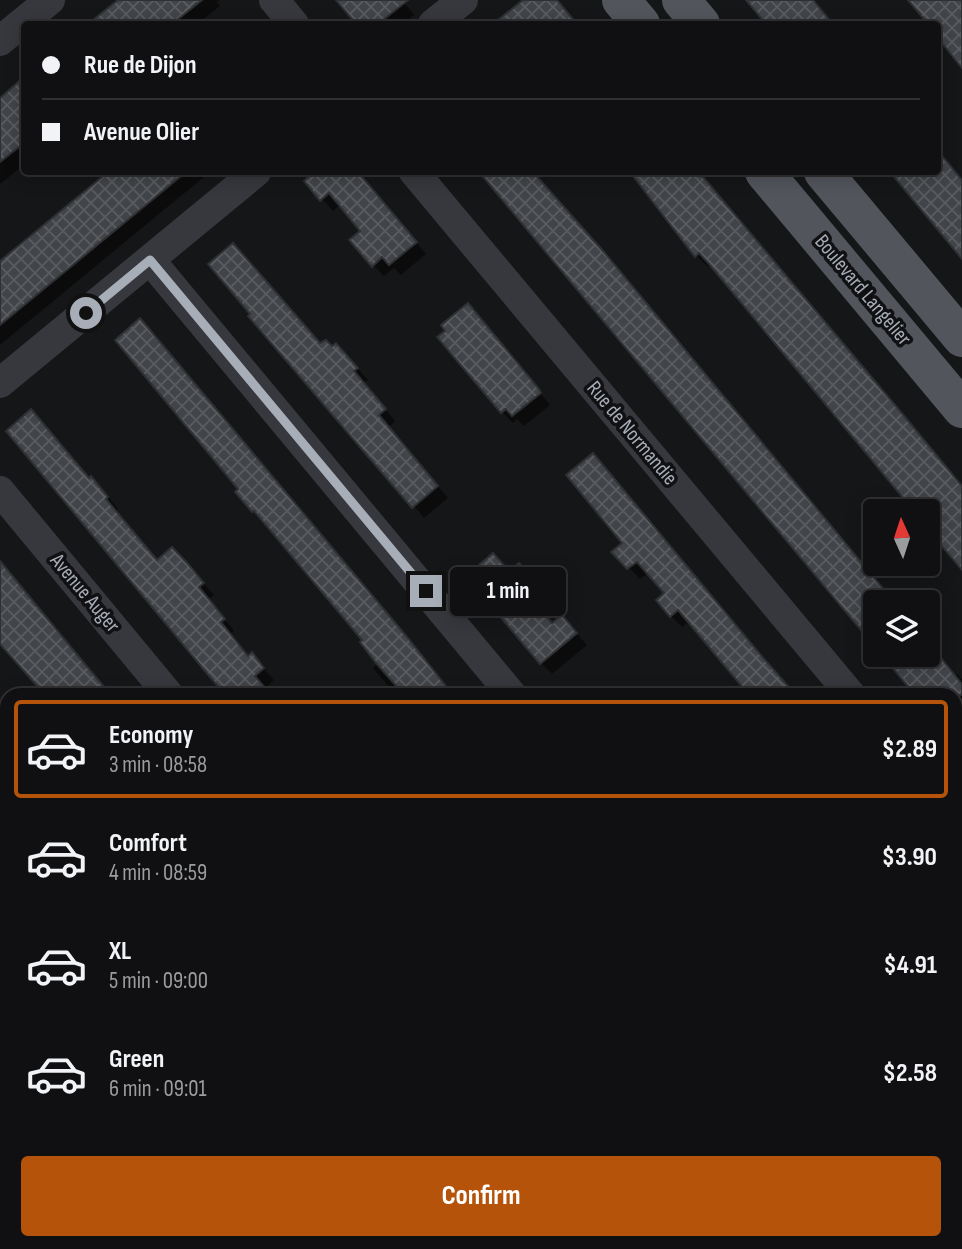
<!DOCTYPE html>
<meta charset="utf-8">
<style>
body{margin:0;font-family:"Sofia Sans Condensed",sans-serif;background:#19191b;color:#f1f3f6;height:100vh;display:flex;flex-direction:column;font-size:26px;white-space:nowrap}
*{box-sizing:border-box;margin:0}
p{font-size:23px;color:#9c9d9f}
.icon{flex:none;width:38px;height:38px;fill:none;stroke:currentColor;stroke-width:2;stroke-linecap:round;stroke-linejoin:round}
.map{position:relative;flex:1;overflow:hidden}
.side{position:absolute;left:0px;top:688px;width:962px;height:562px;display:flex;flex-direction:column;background:#101012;border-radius:21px 21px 0 0;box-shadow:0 4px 18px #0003,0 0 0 2px #303032}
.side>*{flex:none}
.top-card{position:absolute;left:21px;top:21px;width:920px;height:154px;border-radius:7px;box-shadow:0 4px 18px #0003,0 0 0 2px #303032;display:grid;align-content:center;height:154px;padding:0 21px;background:#101012}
.needle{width:46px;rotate:357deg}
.fabs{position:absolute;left:863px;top:499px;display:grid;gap:14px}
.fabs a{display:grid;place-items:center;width:77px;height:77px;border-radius:7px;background:#101012;box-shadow:0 4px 18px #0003,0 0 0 2px #303032;font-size:35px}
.end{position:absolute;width:32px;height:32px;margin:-16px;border:9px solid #a7aeb8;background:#111;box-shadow:0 0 0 4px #111}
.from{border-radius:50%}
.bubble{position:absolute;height:49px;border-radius:7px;background:#101012;box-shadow:0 4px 18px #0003,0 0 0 2px #303032;font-size:23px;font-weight:700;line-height:49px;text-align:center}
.top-card b{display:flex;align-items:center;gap:24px;height:66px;font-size:26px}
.top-card b+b{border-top:2px solid #303032}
.top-card i{width:18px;height:18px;background:#f1f3f6}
ul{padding:12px 0 0;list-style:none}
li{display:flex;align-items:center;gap:21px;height:98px;margin:0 14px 10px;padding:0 7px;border:4px solid transparent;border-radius:7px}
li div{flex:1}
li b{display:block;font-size:26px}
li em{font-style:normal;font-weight:700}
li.current{border-color:#b45309}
li>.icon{width:63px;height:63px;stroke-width:1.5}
.cta{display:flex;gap:14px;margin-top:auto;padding:14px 21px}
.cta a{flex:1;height:80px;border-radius:7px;background:#b45309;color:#fff;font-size:28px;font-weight:700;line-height:80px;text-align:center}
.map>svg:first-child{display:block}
</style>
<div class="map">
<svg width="962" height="1249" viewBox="0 0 962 1249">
<defs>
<pattern id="building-cross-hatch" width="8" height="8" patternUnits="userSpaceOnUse" patternTransform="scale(1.75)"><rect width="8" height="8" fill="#414448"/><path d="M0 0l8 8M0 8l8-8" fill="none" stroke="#5a5c60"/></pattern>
</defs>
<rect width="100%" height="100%" fill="#151618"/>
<g fill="#0007">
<polygon points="119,0 220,0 217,2 220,6 197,24 90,24"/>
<polygon points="338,0 402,0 414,15 403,24 358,24"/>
<polygon points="526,0 557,0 577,24 511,24 505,17"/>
<polygon points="748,0 813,0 834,24 768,24"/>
<polygon points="24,79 24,165 0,184 0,99"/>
<polygon points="111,172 210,172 0,345 0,264"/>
<polygon points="318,172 357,172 426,254 401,275 394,268 384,276 373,265 363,231 341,204 333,211 306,181"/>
<polygon points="480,172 533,172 617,268 895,602 875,602 875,645"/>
<polygon points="632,172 700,172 962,486 962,567 928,527 928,511 915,511 711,264 708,267 697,256"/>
<polygon points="253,314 347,356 368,380 364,383 395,421 389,427 448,498 424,518"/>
<polygon points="479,316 550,405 524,426 517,419 513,423 502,412"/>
<polygon points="604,466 795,695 689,621 682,627 671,616 667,594 649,572 640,579 614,552 624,543"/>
<polygon points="90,479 102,489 118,509 116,511 158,561 199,578 214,595 209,599 234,631 230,634 249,657 251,655 274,680 265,688 227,695"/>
<polygon points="237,492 453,695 396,695 373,668 380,662 365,640"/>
<polygon points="0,562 111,695 49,695 0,641"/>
<polygon points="510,573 530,576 544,593 534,602 553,624 572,628 587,645 552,674 541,663"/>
<polygon points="928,642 956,675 957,674 962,679 962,749 956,741 956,695 928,654"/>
<polygon points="0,776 7,785 7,861 0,852"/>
<polygon points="962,957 962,1024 956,1029 956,963"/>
<polygon points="0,990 7,999 7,1040 0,1045"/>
<polygon points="0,1154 7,1161 7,1229 0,1234"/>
<polygon points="142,1242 201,1242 207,1249 147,1249"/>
<polygon points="434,1242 580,1242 572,1249 426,1249"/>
<polygon points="734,1242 935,1242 939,1249 738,1249"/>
</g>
<g fill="url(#building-cross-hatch)" stroke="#2f3034" stroke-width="2">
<polygon points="118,0 202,0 172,24 88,24"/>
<polygon points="336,0 408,0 378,24 356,24"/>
<polygon points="523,0 557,0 577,24 493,24"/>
<polygon points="746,0 813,0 833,24 766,24"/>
<polygon points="908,0 962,0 962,68 938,38 938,24 928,24"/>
<polygon points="24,77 24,143 0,162 0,98"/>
<polygon points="938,151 962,180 962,259 890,172 938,172"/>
<polygon points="108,172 186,172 0,325 0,261"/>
<polygon points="313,172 358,172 417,242 389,265 382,257 372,267 349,240 360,231 329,193 320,201 304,181"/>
<polygon points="479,172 533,172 604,252 891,598 886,602 875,602 875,647"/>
<polygon points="630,172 699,172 905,417 962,486 962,570 928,530 928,511 914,511 709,264 699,253 695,257"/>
<polygon points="233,243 320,343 326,340 332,346 336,343 358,368 354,371 386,409 379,415 438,486 412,508 248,316 250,314 208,264"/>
<polygon points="468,303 539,389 541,393 512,416 506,409 501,413 437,337 445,331 441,325"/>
<polygon points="140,318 407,637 453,695 404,695 376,663 360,642 362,640 254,511 252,512 235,492 238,489 115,340"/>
<polygon points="31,409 89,478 91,476 108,497 106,499 157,560 172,547 189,565 204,583 199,587 225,619 221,622 248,656 252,652 264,668 255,676 271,695 225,695 210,677 6,431"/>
<polygon points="593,453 759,653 796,695 749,695 678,610 670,617 656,600 664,593 637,562 627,569 611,552 622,543 566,475"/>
<polygon points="493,553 509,571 519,563 534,581 524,590 552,623 562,615 577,633 540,664 466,576"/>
<polygon points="0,561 79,657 111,695 45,695 0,644"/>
<polygon points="928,642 962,684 962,695 915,695 881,654 928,654"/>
</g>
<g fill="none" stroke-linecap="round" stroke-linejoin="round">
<g stroke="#36383d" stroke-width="30">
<polyline points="274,0 294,24"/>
<polyline points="433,24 463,0"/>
<polyline points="0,41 50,0"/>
<polyline points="414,172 851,695"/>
<polyline points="150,260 512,695"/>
<polyline points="0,383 256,172"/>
<polyline points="0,491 169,695"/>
<polyline points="956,820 962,828"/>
<polyline points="956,903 962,899"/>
<polyline points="0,923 7,931"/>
<polyline points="0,1092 7,1086"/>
<polyline points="261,1242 263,1249"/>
<polyline points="947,1242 951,1249"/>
<polyline points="321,1249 333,1242"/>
<polyline points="678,1249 690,1242"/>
</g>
<g stroke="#52555c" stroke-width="38">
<polyline points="621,0 641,24"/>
<polyline points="681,0 701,24"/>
<polyline points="764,172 962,409"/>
<polyline points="823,172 962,338"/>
</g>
</g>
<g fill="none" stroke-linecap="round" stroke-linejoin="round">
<polyline stroke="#a7aeb8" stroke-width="9" points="86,313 150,260 426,591"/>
</g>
<g text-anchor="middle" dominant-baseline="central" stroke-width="7" stroke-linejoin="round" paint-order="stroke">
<g font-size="21" fill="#a7aeb8" stroke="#111113">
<text transform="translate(863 290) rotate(50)">Boulevard Langelier</text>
<text transform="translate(632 433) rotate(50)">Rue de Normandie</text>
<text transform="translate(85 593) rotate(50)">Avenue Auger</text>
</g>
</g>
</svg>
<div class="fabs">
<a><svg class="needle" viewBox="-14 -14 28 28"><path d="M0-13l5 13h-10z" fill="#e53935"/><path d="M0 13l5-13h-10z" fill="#9c9d9f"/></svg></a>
<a><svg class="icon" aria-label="layers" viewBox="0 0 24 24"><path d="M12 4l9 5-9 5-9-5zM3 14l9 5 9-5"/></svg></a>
</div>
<i class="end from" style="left:86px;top:313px"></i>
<i class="end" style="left:426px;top:591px"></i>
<div class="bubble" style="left:450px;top:567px;width:116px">1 min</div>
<div class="top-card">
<b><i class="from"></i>Rue de Dijon</b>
<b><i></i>Avenue Olier</b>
</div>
<section class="side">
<ul>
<li class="current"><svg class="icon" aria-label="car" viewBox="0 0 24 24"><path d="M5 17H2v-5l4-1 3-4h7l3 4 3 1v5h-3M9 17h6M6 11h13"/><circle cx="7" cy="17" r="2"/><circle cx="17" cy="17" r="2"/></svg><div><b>Economy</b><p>3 min · 08:58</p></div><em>$2.89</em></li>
<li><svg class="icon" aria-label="car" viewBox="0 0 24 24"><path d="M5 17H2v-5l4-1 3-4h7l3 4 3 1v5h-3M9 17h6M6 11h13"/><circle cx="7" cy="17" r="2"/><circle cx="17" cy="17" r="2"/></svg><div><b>Comfort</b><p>4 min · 08:59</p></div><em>$3.90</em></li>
<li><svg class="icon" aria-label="car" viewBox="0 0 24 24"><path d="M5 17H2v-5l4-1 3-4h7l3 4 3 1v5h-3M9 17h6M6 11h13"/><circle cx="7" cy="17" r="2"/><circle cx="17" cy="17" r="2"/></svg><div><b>XL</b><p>5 min · 09:00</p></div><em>$4.91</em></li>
<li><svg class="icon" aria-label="car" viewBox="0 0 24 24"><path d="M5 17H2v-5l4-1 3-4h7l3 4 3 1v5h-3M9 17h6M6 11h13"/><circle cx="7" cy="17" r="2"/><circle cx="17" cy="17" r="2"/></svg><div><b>Green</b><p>6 min · 09:01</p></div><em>$2.58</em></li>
</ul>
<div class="cta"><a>Confirm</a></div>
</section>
</div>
